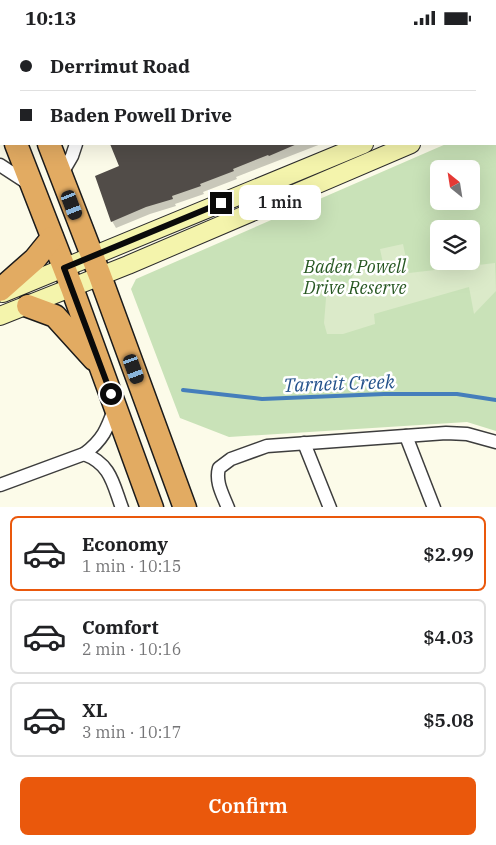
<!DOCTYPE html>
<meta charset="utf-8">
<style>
body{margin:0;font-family:"IBM Plex Serif",serif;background:#f6f6f6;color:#202124;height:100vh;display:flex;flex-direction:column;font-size:19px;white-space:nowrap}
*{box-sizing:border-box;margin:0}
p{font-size:16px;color:#757577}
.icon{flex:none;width:28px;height:28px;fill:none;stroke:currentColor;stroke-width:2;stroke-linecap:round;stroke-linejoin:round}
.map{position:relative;height:472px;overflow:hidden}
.panel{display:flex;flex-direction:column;background:#fff;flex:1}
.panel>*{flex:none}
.banner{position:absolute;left:0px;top:0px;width:496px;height:110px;box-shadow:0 5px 20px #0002;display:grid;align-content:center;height:110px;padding:0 20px;background:#fff}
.needle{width:32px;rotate:330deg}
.fabs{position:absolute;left:430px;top:125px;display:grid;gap:10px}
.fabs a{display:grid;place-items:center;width:50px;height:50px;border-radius:8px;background:#fff;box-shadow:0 5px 20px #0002;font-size:25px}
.end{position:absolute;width:22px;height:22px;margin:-11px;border:6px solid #0a0a0a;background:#fff;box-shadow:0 0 0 2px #fff}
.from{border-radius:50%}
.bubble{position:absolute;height:35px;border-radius:8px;background:#fff;box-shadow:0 5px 20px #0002;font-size:16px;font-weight:600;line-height:35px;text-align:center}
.car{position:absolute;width:15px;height:30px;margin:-15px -8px;border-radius:6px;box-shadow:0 0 4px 1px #0007;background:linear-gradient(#222 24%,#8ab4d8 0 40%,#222 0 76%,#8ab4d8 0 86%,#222 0)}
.banner b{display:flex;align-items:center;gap:18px;height:48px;font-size:19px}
.banner b+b{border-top:1px solid #e0e0e0}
.banner i{width:12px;height:12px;background:#202124}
ul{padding:9px 0 0;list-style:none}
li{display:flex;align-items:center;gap:15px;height:75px;margin:0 10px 8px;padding:0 10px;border:2px solid #e0e0e0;border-radius:8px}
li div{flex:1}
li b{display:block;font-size:19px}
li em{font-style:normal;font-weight:600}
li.selected{border-color:#ea580c}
li>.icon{width:45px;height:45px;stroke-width:1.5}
.cta{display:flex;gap:10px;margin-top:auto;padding:10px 20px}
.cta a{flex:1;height:58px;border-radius:8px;background:#ea580c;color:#fff;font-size:20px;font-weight:600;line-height:58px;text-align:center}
.status{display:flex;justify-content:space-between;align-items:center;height:35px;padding:0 25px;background:#fff;direction:ltr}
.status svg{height:14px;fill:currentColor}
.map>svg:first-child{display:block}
</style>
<div class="status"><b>10:13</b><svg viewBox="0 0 49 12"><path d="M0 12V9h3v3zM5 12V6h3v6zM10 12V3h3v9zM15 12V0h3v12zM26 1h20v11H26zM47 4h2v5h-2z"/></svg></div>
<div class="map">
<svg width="496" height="473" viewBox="0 0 496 473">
<rect width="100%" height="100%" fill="#fcfbe9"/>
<path fill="#c9e2b8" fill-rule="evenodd" d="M496,86v310l-29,-9 -238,15 -49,-19 -49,-129 5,-10 310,-135h49zM439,134h32v32h-32zM439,194h32v32h-32z"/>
<polygon fill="#dbeac9" points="403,209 409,238 495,228 496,256 474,279 469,252 374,279 375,289 343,299 327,299 324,288 327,251 354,247 352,242 355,236 384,233 380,214"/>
<g fill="#0003">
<polygon points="68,0 97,0 98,1 68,1"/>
<polygon points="121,0 177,0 177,1 118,1"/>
<polygon points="241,0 281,0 282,1 242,1"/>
<polygon points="304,0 340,0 341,1 305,1"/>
<rect x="407" y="0" width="18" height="1"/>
<polygon points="457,0 496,0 496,37 495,1 454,1"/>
<polygon points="111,109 156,109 158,116 176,109 321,109 236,142 237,144 203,157 204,159 175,169 176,171 150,179 116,193 112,186 120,132"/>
</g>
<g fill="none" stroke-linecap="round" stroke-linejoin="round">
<polyline stroke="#457ebb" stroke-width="4" points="183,355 262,364 384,359 457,359 496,365"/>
</g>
<polygon fill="#514c48" points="110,109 297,109 269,121 268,120 233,134 234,136 200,149 201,151 172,161 173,164 146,172 111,187 95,141 119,131"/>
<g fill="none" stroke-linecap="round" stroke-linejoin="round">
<defs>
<g id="street">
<polyline points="202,0 202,1"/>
<polyline points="370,0 370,1"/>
<polyline points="0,130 29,149"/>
<polyline points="61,140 72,121 76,109"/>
<polyline points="406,401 434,473"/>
<polyline points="304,408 330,473"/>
<path d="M84,419c27,10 29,30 38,54"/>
<path d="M0,450l84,-31c19,-14 23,-25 31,-47"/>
<path d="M228,473c-5,-13 -13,-26 -9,-40l12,-9 36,-13 179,-13 21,1 29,8"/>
</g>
<g id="secondary">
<polyline points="495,62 496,61"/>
<polyline points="3,258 364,109"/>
<polyline points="0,281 128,230 411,109"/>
</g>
<g id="highway">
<polyline points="7,0 8,1"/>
<polyline points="0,68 1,72"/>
<polyline points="16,109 72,253 152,473"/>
<polyline points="49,109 100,241 185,473"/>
<polyline points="0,255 35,224 52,203"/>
<polyline points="28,271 55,281 94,324"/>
</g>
</defs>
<use href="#street" stroke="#3d3d3d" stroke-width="15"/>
<use href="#secondary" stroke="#2c2c2c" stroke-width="20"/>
<use href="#highway" stroke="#1b1b1b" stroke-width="25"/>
<use href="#street" stroke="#fff" stroke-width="12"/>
<use href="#secondary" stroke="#f4f4ac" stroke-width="18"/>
<use href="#highway" stroke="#e2ab62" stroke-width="22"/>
</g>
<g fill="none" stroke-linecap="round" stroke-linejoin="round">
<polyline stroke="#0a0a0a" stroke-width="6" points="111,359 64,233 221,168"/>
</g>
<g text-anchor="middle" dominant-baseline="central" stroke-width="5" stroke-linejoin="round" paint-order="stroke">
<g font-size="18" font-style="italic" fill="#285823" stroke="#fff">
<text x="355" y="231">Baden Powell<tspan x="355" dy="21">Drive Reserve</tspan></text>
</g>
<g font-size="19" font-style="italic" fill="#24528b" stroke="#fff">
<text transform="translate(339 348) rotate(-2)">Tarneit Creek</text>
</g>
</g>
</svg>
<div class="fabs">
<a><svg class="needle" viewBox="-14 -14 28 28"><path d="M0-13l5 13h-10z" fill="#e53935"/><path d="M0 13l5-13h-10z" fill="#757577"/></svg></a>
<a><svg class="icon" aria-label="layers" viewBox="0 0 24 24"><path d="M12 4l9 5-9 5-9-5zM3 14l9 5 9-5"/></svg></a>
</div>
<i class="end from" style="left:111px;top:359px"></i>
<i class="end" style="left:221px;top:168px"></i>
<div class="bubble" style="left:239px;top:150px;width:82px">1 min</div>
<i class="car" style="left:72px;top:170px;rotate:159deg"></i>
<i class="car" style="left:134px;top:334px;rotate:160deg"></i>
<div class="banner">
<b><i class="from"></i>Derrimut Road</b>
<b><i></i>Baden Powell Drive</b>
</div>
</div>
<section class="panel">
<ul>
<li class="selected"><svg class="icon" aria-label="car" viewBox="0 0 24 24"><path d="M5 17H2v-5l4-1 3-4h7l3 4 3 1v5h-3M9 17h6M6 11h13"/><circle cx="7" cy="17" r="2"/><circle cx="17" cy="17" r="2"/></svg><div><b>Economy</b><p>1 min · 10:15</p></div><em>$2.99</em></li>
<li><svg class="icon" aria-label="car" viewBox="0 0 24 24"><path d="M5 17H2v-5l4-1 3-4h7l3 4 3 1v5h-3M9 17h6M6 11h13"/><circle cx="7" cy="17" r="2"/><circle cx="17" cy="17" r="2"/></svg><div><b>Comfort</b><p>2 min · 10:16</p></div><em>$4.03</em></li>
<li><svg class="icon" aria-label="car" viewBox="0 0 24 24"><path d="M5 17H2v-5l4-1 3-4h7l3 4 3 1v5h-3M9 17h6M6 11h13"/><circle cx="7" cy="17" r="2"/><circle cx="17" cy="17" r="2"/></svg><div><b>XL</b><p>3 min · 10:17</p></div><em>$5.08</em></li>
</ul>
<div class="cta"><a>Confirm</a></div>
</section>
